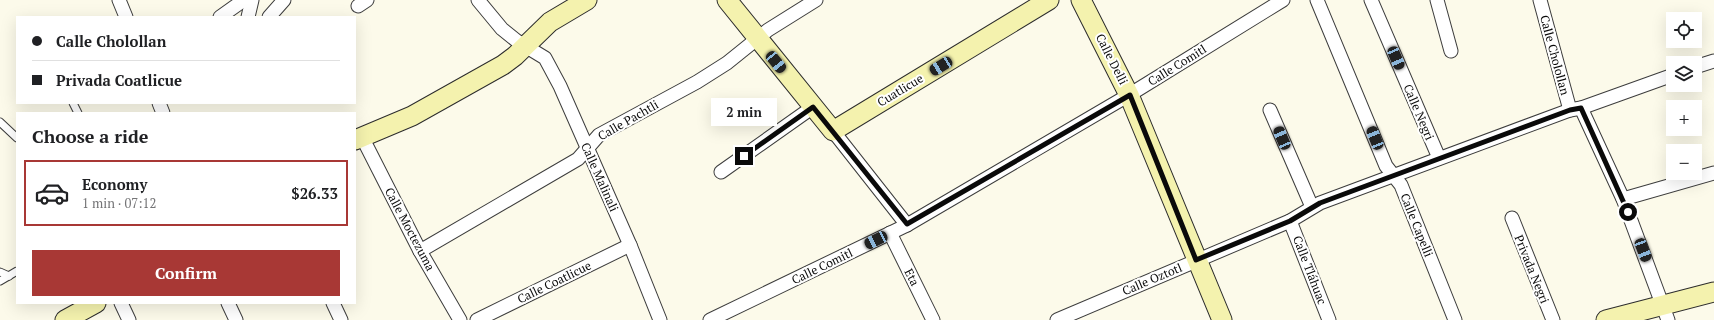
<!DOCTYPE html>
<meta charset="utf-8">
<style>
body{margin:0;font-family:"PT Serif",serif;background:#f6f6f6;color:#202124;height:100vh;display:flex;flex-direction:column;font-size:15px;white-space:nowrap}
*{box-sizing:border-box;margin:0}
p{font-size:13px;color:#757577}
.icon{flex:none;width:22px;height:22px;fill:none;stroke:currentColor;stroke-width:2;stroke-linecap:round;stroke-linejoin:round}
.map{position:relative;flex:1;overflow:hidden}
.panel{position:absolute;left:16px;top:112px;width:340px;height:192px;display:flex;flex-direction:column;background:#fff;border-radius:0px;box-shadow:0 4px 16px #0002}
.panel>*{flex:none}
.hud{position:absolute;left:16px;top:16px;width:340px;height:88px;border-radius:0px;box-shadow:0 4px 16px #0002;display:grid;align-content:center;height:88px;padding:0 16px;background:#fff}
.controls{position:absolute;left:1666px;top:12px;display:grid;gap:8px}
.controls a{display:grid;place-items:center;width:36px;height:36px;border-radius:0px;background:#fff;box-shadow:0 4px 16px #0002;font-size:20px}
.end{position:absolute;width:18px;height:18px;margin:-9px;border:5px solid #0a0a0a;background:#fff;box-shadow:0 0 0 2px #fff}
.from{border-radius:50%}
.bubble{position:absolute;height:28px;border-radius:0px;background:#fff;box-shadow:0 4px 16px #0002;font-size:13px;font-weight:700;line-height:28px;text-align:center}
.car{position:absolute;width:12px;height:24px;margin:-12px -6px;border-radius:5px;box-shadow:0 0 3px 1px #0007;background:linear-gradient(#222 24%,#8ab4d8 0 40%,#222 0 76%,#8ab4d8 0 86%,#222 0)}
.hud b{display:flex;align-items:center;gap:14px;height:38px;font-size:15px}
.hud b+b{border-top:1px solid #e0e0e0}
.hud i{width:10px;height:10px;background:#202124}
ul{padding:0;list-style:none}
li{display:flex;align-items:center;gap:12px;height:66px;margin:0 8px 6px;padding:0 8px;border:2px solid transparent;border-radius:0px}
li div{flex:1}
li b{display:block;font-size:15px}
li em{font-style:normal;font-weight:700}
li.current{border-color:#a83835}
li>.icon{width:36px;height:36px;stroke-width:1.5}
h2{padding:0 16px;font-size:18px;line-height:48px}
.action{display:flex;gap:8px;margin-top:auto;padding:8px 16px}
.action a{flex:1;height:46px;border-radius:0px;background:#a83835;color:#fff;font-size:16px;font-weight:700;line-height:46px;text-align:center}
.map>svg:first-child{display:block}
</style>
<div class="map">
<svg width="1714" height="320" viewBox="0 0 1714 320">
<rect width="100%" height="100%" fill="#fcfaea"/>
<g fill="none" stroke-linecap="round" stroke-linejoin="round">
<defs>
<g id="lane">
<polyline points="73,103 78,113"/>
<polyline points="0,122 17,138"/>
<polyline points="0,272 9,276"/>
<polyline points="0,281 17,271"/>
</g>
<g id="street">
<polyline points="119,0 126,17"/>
<polyline points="478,0 502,29 517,41 545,58 560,86 630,245 660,320"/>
<polyline points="1317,0 1386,166 1401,185 1455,320"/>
<polyline points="1371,0 1439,158"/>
<polyline points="1437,0 1451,51"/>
<polyline points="1540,0 1570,110"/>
<polyline points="358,6 367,0"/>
<polyline points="220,17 244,0"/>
<polyline points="248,17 252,0"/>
<polyline points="269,17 284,0"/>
<polyline points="1695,67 1714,61"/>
<polyline points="159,103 163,113"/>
<polyline points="1581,108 1623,199 1668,320"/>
<polyline points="1270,110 1312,207"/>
<polyline points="833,131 907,225"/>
<polyline points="362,137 420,251 460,320"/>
<polyline points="721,172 813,107"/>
<polyline points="1623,199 1714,173"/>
<polyline points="1512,218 1553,320"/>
<polyline points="1290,221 1329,320"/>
<polyline points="890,233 933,320"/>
<polyline points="420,251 578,159 599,135 697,82 727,63 768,30 816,0"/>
<polyline points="121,303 129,320"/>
<polyline points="228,303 236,320"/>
<polyline points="333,303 341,320"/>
<polyline points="477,320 630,245"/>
<polyline points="710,320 907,225 1129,95 1283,0"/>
<polyline points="1057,320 1290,221 1320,203 1570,110 1581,108 1673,75"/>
</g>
<g id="secondary">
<polyline points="727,0 833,131 1049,0"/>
<polyline points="1081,0 1129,95 1222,320"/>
<polyline points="355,140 412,116 503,65 515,56 550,22 587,0"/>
<polyline points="65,320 96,303"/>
<polyline points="1606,320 1714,292"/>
</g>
</defs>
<use href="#lane" stroke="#3d3d3d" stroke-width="9"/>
<use href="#street" stroke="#3d3d3d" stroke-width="15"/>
<use href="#secondary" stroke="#2c2c2c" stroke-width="21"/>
<use href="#lane" stroke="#fff" stroke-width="7"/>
<use href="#street" stroke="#fff" stroke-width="13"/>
<use href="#secondary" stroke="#f4f2ae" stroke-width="19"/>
</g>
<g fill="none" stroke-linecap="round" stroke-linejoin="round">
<polyline stroke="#0a0a0a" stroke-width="5" points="744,156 813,107 907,224 1130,95 1196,260 1290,221 1320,203 1570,110 1581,108 1628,212"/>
</g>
<g text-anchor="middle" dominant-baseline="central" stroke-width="4" stroke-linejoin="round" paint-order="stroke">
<g font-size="12" fill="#0a0a0a" stroke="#fff">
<text transform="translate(1555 55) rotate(75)">Calle Cholollan</text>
<text transform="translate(1112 59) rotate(63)">Calle Delli</text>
<text transform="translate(1177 65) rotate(-32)">Calle Comitl</text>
<text transform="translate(900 90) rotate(-31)">Cuatlicue</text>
<text transform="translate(1419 112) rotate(67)">Calle Negri</text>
<text transform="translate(628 120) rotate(-30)">Calle Pachtli</text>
<text transform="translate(600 177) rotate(66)">Calle Malinali</text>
<text transform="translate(1417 225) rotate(68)">Calle Capelli</text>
<text transform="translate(410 229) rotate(62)">Calle Moctezuma</text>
<text transform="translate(822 266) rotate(-26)">Calle Comitl</text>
<text transform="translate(1532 269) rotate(68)">Privada Negri</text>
<text transform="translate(1310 270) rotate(69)">Calle Tláhuac</text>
<text transform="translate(912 277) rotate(63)">Eta</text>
<text transform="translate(1152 279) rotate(-23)">Calle Oztotl</text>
<text transform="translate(554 282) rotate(-26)">Calle Coatlicue</text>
</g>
</g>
</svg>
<div class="controls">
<a><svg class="icon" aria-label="locate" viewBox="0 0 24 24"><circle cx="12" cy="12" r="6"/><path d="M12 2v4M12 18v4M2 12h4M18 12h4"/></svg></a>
<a><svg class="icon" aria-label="layers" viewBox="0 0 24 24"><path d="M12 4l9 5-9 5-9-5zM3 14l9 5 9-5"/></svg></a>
<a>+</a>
<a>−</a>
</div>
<i class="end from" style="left:1628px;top:212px"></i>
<i class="end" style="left:744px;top:156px"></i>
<div class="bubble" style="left:711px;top:98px;width:66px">2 min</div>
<i class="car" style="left:1396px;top:58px;rotate:157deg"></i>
<i class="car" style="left:776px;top:62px;rotate:141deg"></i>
<i class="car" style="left:941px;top:66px;rotate:239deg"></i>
<i class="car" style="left:1282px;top:138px;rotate:337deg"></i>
<i class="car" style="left:1375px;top:138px;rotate:338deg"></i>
<i class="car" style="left:876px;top:240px;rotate:244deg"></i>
<i class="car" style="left:1643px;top:250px;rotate:159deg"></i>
<div class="hud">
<b><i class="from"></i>Calle Cholollan</b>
<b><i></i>Privada Coatlicue</b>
</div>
<section class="panel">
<h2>Choose a ride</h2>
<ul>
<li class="current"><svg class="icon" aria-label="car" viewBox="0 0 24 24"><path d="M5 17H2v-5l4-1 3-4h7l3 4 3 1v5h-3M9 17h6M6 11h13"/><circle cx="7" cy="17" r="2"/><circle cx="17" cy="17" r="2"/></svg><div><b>Economy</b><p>1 min · 07:12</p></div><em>$26.33</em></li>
</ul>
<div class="action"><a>Confirm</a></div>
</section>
</div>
